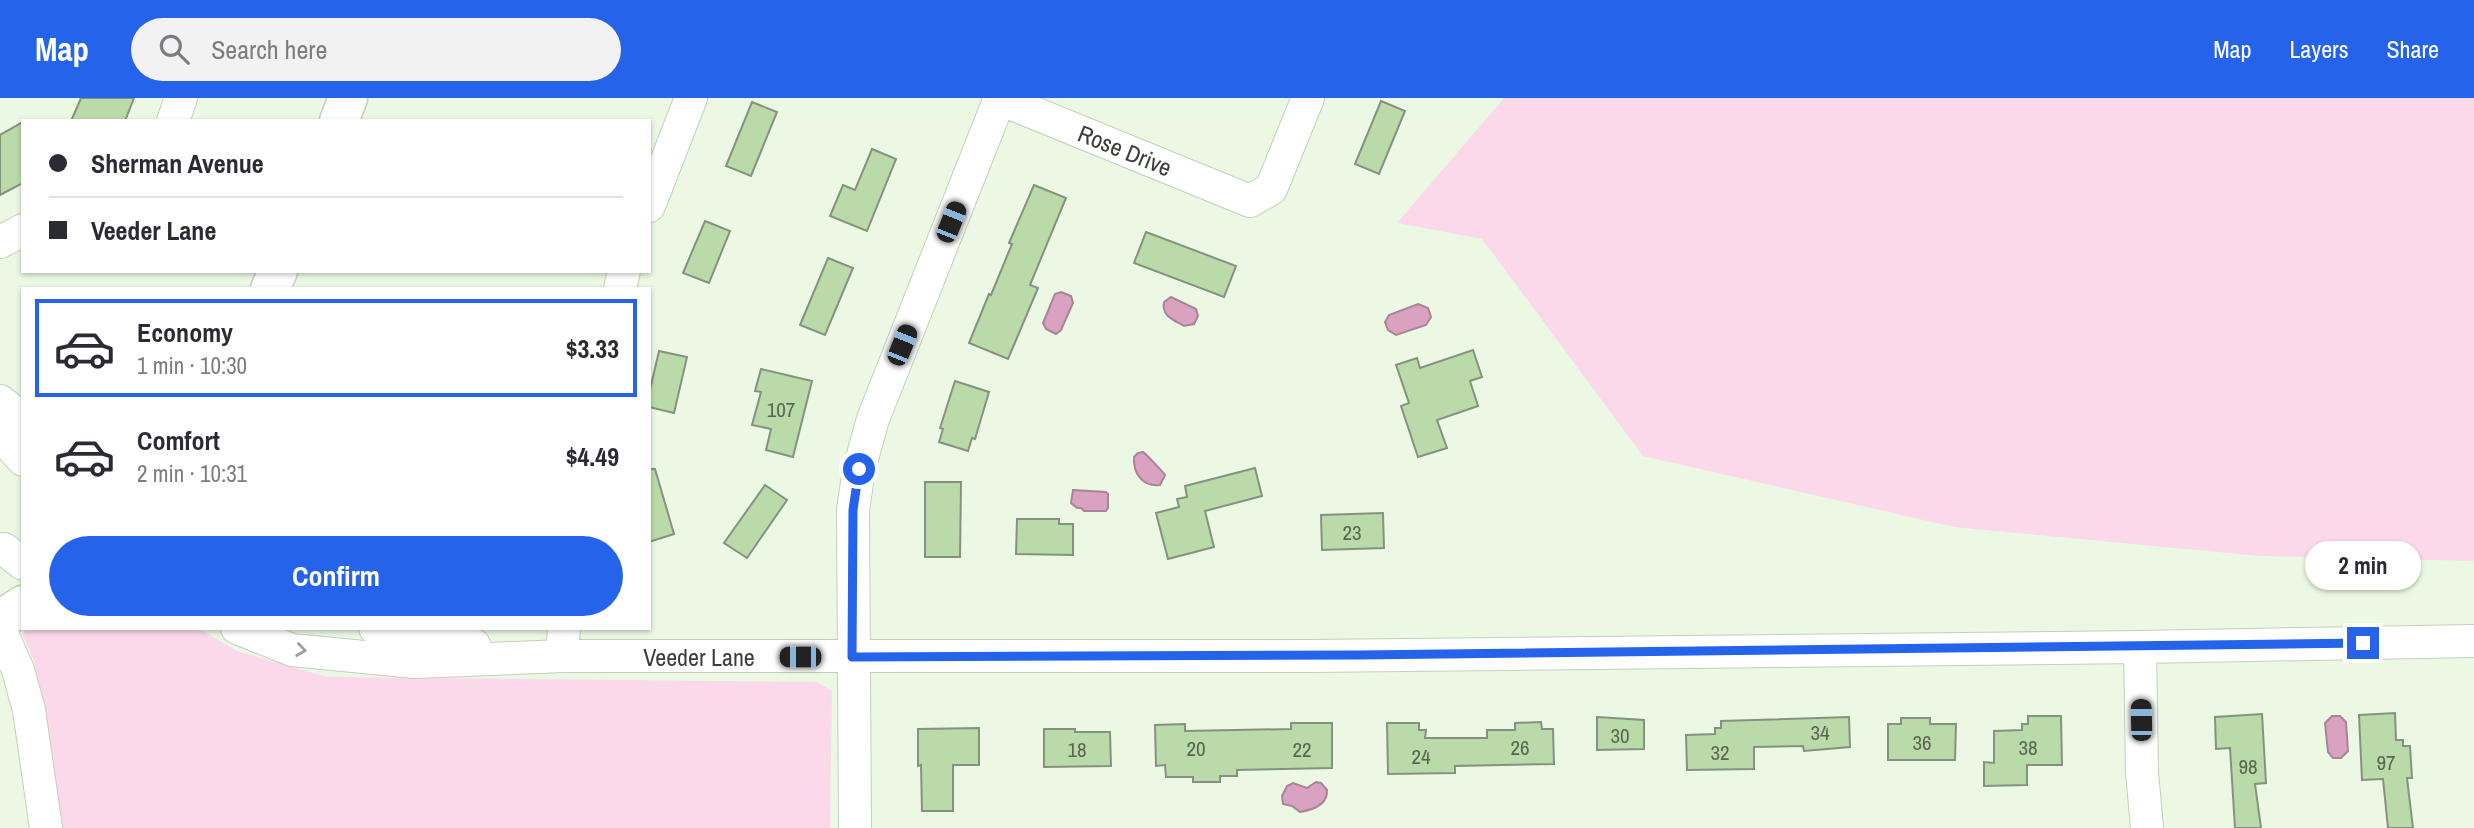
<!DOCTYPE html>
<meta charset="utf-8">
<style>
body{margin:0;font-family:"Archivo Narrow",sans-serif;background:#f2f2f3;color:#2b2b33;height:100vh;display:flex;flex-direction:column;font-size:26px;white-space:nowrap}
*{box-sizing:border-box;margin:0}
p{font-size:23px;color:#7c7c81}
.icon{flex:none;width:38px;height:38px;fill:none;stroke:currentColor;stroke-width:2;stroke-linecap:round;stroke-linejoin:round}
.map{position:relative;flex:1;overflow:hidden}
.panel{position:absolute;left:21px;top:189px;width:630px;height:343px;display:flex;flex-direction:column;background:#fff;border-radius:0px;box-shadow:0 2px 5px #0004}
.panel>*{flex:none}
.guide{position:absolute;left:21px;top:21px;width:630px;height:154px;border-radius:0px;box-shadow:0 2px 5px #0004;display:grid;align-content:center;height:154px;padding:0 28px;background:#fff}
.end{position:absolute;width:32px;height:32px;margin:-16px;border:9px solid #2563eb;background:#fff;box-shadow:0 0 0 4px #fff}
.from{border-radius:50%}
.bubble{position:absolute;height:49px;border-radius:24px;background:#fff;box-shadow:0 2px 5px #0004;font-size:23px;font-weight:800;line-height:49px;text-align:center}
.car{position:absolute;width:21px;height:42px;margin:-21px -10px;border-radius:9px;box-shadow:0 0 5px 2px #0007;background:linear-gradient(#222 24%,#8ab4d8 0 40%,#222 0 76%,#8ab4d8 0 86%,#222 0)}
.guide b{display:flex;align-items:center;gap:24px;height:66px;font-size:26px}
.guide b+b{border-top:2px solid #e1e1e2}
.guide i{width:18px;height:18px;background:#2b2b33}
ul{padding:12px 0 0;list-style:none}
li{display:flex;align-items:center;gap:21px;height:98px;margin:0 14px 10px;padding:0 14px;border:4px solid transparent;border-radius:0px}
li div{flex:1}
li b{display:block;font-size:26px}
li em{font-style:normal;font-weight:800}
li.current{border-color:#2563eb}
li>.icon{width:63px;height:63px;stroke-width:1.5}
.cta{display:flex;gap:14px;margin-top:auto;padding:14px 28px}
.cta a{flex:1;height:80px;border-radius:42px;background:#2563eb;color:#fff;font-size:28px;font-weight:800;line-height:80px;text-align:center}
header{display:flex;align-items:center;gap:42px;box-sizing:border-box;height:98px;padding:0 35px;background:#2563eb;color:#fff}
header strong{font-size:33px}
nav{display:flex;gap:38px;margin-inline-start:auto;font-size:24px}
.search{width:490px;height:63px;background:#f2f2f3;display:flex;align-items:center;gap:18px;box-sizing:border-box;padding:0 24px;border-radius:38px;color:#7c7c81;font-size:26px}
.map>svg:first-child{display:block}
</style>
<header>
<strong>Map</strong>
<div class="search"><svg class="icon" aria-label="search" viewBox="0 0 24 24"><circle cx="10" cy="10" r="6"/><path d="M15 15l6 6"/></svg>Search here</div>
<nav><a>Map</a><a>Layers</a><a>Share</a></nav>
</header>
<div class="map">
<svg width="2474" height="730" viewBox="0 0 2474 730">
<rect width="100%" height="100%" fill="#ebf9e4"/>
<g fill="#fbd9eb">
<polygon points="1504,0 2474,0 2474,463 2260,458 1954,429 1643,358 1482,141 1397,125"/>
<polygon points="25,530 198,530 237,553 327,579 817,584 832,593 830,730 61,730 34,563 23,538"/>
</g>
<g fill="#d9a2c1" stroke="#a98497" stroke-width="2">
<polygon points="1061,194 1071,198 1073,205 1061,232 1056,236 1046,231 1043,225 1055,196"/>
<path d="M1171,199l25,12 2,7 -4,8 -10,2c-10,-6 -23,-10 -20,-24z"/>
<polygon points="1418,206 1428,210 1431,219 1426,227 1396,237 1388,232 1385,224 1389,217"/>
<path d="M1143,354c2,1 21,21 22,23l-5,10c-17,2 -27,-11 -26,-28l4,-4z"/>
<polygon points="1073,392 1106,394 1108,396 1108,410 1106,413 1084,413 1081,410 1077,410 1071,405"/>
<polygon points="2332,618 2340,618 2346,624 2348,653 2341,660 2333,660 2328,654 2325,625"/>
<path d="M1316,684l5,1 6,7c1,15 -15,20 -27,22l-8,-6 -9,-2 -1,-8 5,-10 6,-3 14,5z"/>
</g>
<g fill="#badba9" stroke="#85927f" stroke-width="2">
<polygon points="81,0 134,0 125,23 71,23"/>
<polygon points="1381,3 1405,13 1379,76 1355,66"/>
<polygon points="752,4 777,14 751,78 726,68"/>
<polygon points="23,24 23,85 0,97 0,37"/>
<polygon points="872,51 896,61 867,133 830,118 843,87 855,92"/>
<polygon points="1034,87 1066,100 1030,187 1038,190 1008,261 969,245 989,196 991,197 1012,146 1009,145"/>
<polygon points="705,123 730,133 709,185 683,175"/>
<polygon points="1146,134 1236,168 1224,199 1134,165"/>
<polygon points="828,160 853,170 825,237 800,227"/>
<polygon points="1473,252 1482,279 1470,283 1478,308 1437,322 1447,350 1418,359 1401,308 1409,305 1396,267 1417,260 1420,270"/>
<polygon points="659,253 687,259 674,315 649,309 649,296"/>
<polygon points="761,271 812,283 793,359 766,352 771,331 752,327 761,294 755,293"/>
<polygon points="955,283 989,294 975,341 972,340 968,353 939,344 943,331 940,330"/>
<polygon points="1255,370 1262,398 1205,413 1214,449 1168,461 1156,415 1179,409 1177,401 1187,399 1185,388"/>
<polygon points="649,371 655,371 674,436 649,444"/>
<polygon points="925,384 961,384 960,459 925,459"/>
<polygon points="765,387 787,402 747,460 724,445"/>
<polygon points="1383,415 1384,450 1322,452 1321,417"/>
<polygon points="1017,421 1059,421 1059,426 1073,426 1073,457 1016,456"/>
<polygon points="2395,615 2396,642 2403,642 2403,648 2410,648 2412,680 2407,680 2413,730 2388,730 2383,681 2362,682 2359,617"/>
<polygon points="2262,616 2266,685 2255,686 2261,730 2235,730 2230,650 2216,651 2215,619"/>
<polygon points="2028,618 2061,618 2062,667 2027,667 2027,687 1984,688 1984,664 1994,665 1994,633 2022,632 2022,626 2028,626"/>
<polygon points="1597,619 1644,622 1644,651 1597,652"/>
<polygon points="1849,619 1850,649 1804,653 1803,648 1754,649 1754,671 1687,672 1686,637 1715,636 1715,630 1721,630 1721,623"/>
<polygon points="1901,620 1930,620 1930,626 1956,626 1955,662 1888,662 1888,626 1901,626"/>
<polygon points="1541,624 1542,631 1553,631 1554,666 1455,668 1455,675 1388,676 1387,625 1419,625 1419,632 1426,632 1425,640 1487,640 1487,632 1515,632 1515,625"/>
<polygon points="1291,625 1332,625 1332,670 1237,672 1237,678 1220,678 1220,684 1193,684 1193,679 1166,679 1165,667 1156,668 1155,627 1185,626 1185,633 1291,631"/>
<polygon points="979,630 979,667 953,667 953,713 922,713 921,667 918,668 918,631"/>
<polygon points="1044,631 1075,631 1075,634 1110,634 1111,668 1044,669"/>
</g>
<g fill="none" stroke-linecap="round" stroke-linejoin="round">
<defs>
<g id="minor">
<polyline points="1000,1 1250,103 1271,91 1308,0"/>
<polyline points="173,23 181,0"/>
<polyline points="649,108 691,0"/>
<polyline points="0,144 23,132"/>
<polyline points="620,191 624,173"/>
<polyline points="0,303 23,321"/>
<polyline points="0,336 23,362"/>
<polyline points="0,452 4,451 23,466"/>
<polyline points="237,530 292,552 415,564 562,558 1309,558 2140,549 2474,543"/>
<polyline points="375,530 403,537 474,547"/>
<polyline points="0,531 18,572 29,612 46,730"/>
<polyline points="2140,549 2142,674 2147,730"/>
<polyline points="562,558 564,530"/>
<polyline points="855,730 853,412 859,371 873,321 1000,0"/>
</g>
<g id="major">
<polyline points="339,23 348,0"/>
<polyline points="270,191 278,173"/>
<polyline points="0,522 23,507"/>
</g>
</defs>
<use href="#minor" stroke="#c2d0bb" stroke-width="34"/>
<use href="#major" stroke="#c2d0bb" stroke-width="41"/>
<use href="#minor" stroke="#fff" stroke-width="32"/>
<use href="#major" stroke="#fff" stroke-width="38"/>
</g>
<defs><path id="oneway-chevron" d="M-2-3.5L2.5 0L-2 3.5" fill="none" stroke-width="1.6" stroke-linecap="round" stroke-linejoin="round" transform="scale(1.75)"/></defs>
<use stroke="#9c9f9a" href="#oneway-chevron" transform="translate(301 552) rotate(8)"/>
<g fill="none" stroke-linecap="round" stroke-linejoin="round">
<polyline stroke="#2563eb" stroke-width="9" points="859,371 853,412 852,559 1359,557 2363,545"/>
</g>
<g text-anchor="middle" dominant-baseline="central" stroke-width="7" stroke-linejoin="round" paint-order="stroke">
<g font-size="21" fill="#596653">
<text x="781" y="311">107</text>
<text x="1352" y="434">23</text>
<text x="1820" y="634">34</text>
<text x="1620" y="637">30</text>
<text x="1922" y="644">36</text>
<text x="1520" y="649">26</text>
<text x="2028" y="649">38</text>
<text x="1196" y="650">20</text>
<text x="1077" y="651">18</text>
<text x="1302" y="651">22</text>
<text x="1720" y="654">32</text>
<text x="1421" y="658">24</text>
<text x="2386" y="664">97</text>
<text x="2248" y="668">98</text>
</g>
<g font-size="24" fill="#393f36" stroke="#fff">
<text transform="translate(1125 52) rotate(22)">Rose Drive</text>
<text x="699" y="559">Veeder Lane</text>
</g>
</g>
</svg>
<i class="end from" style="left:859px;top:371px"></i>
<i class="end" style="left:2363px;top:545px"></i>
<div class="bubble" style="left:2305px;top:443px;width:116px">2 min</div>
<i class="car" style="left:951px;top:124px;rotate:22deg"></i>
<i class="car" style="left:902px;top:247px;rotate:22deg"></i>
<i class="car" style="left:800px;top:559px;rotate:270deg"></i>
<i class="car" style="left:2141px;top:622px;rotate:359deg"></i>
<div class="guide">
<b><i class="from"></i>Sherman Avenue</b>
<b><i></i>Veeder Lane</b>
</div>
<section class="panel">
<ul>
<li class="current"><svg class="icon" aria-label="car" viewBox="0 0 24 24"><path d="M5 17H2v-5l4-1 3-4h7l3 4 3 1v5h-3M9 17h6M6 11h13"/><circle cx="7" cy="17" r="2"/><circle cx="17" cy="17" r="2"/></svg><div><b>Economy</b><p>1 min · 10:30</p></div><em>$3.33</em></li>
<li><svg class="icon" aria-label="car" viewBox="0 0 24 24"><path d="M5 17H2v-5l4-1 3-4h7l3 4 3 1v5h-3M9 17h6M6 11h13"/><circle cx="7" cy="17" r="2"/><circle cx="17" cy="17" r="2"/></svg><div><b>Comfort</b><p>2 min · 10:31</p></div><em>$4.49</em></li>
</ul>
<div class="cta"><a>Confirm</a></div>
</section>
</div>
